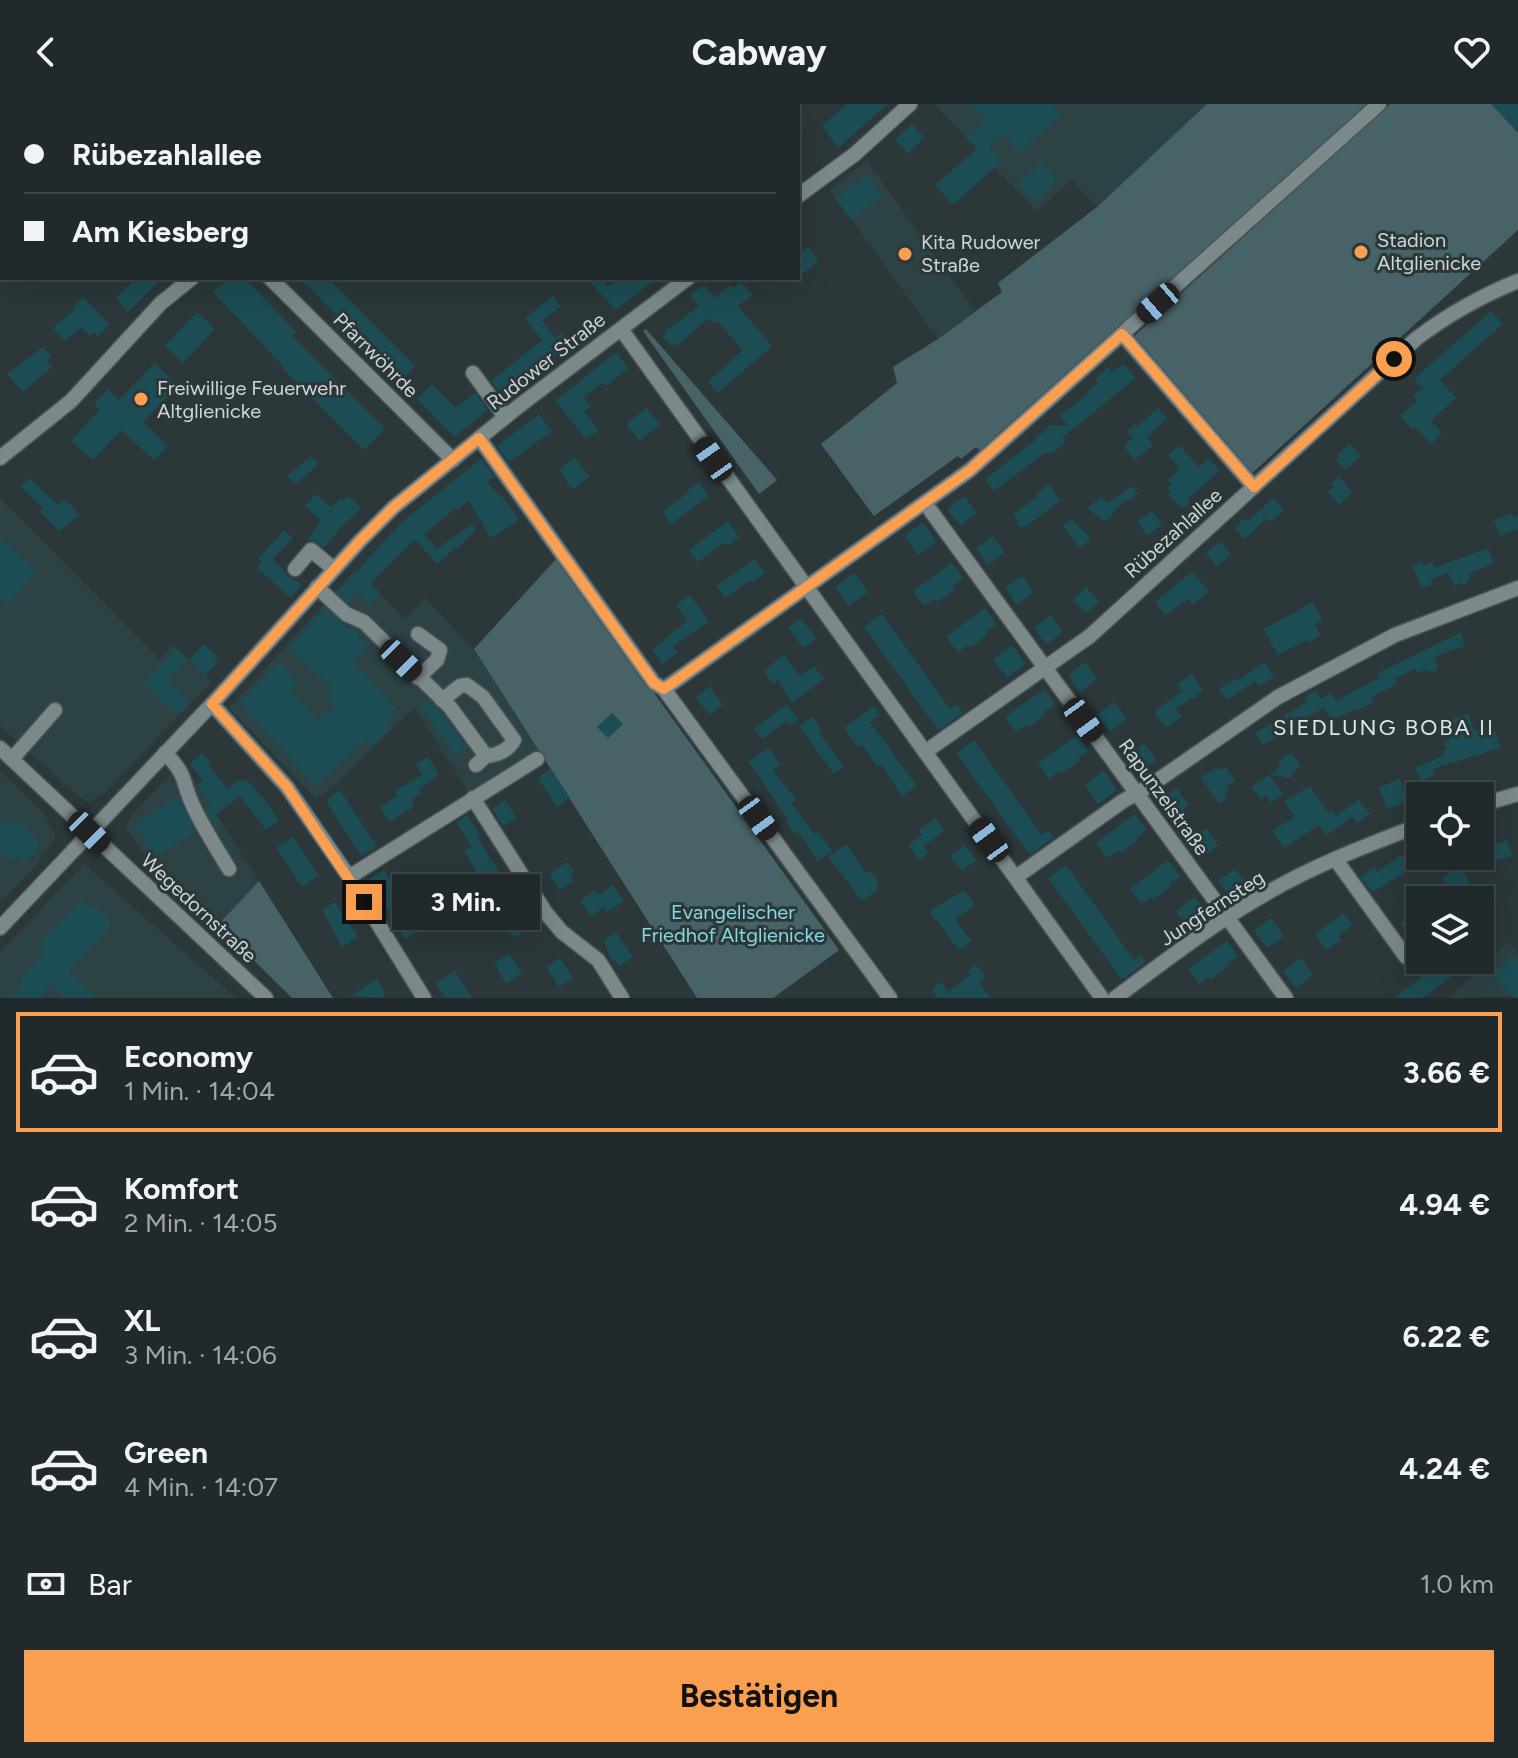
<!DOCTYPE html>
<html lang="de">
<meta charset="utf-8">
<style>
body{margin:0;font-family:Figtree,sans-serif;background:#283133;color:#f1f3f6;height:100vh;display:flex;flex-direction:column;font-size:30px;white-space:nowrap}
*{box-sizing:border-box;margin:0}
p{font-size:26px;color:#a2a6a9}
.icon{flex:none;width:44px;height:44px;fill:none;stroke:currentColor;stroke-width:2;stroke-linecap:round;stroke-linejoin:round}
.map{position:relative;height:894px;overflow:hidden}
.drawer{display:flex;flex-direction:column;background:#20292b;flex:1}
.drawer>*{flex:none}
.hud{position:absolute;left:0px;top:0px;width:800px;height:176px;box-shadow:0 8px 32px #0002,0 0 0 2px #3d4547;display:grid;align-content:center;height:176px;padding:0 24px;background:#20292b}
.fabs{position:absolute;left:1406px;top:678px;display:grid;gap:16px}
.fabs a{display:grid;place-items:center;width:88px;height:88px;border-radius:0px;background:#20292b;box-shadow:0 8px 32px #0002,0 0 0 2px #3d4547;font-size:40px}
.end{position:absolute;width:36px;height:36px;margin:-18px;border:10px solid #fa9f4f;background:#111;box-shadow:0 0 0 4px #111}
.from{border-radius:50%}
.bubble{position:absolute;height:56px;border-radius:0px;background:#20292b;box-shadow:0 8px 32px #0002,0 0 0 2px #3d4547;font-size:26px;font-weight:700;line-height:56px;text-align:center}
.car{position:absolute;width:24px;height:48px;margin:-24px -12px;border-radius:10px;box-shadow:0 0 6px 2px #0007;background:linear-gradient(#222 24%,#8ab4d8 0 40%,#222 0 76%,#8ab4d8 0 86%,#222 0)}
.hud b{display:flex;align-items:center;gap:28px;height:76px;font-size:30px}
.hud b+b{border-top:2px solid #3d4547}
.hud i{width:20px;height:20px;background:#f1f3f6}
ul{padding:14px 0 0;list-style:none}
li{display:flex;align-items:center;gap:24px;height:120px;margin:0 16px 12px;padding:0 8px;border:4px solid transparent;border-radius:0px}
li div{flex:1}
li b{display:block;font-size:30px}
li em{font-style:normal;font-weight:700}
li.selected{border-color:#fa9f4f}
li>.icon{width:72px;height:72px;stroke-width:1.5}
.pay{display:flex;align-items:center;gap:20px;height:88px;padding:0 24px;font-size:30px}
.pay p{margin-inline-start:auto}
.button{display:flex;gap:16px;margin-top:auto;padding:16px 24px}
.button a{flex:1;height:92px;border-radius:0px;background:#fa9f4f;color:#111;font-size:32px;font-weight:700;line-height:92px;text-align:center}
header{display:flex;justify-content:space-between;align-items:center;height:104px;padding:0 24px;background:#20292b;font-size:36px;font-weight:700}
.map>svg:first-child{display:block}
</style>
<header><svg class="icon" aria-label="back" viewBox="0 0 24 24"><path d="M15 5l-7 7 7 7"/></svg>Cabway<svg class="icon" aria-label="heart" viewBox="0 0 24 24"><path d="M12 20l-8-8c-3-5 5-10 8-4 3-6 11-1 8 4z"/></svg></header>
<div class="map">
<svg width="1518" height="894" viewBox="0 0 1518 894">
<rect width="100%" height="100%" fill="#2b3739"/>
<g fill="#2d4245">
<polygon points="934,0 1207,0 1097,103 1072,76 1037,107"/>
<polygon points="867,57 975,207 938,235 830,86"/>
<polygon points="0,394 160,556 173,540 212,577 106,688 89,698 77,691 0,622"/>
<polygon points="356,465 405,515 425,494 474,545 538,646 470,690 414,604 337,679 316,695 229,604"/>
<polygon points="182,658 259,777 218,821 145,751 125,723 133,710"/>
<polygon points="0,667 45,711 54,729 54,736 37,760 0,799"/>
<polygon points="84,760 236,894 0,894 0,848"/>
<polygon points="1508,838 1518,849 1518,892 1449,894"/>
</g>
<g fill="#486368">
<polygon points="1207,0 1368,0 1370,2 982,348 976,343 961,355 958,352 874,412 821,340 897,279 893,263 938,235 1002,188 998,179 1097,103"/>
<polygon points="1390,0 1518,0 1518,126 1249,372 1131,235"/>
<polygon points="646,225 777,376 759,390 643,227"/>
<polygon points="557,454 839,846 773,894 697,894 474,545"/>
<polygon points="259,777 333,894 292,894 218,821"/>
</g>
<g fill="#1c4d54">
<polygon points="847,0 888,0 838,44 822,22"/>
<polygon points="969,0 1052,0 1062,11 1019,48 1003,30 988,43 1002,57 953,101 935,81 977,45 966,34 985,17"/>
<polygon points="1491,0 1518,0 1518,29"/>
<polygon points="912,20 924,33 908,50 895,35"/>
<polygon points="1041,59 1057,76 1035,98 1018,80"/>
<polygon points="867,72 882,92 851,116 836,95"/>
<polygon points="808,143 819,158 798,172 798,150"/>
<polygon points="136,174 163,174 128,208 116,194"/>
<polygon points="228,174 245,174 296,228 292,232 385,325 364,346 282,264 283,262 213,188"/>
<polygon points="300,174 328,174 415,262 401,277"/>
<polygon points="587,174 601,174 608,183 621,174 658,174 615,206"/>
<polygon points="741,178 752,191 738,202 772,242 718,289 708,278 743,246 717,217 714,220 708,214 677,242 675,240 672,242 663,233 666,230 664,228 699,202 690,191 704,181 715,194 731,181 734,184"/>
<polygon points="553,192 561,203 542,217 555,234 562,228 571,240 503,293 491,277 542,236 525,214"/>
<polygon points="83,193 110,221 98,232 94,228 90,232 81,223 65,237 53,224 74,206 72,204"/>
<polygon points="1491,207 1503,220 1440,276 1456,294 1431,317 1442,329 1431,340 1414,322 1412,325 1400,312 1417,297 1413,292 1423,284 1414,275"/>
<polygon points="197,208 215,225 183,259 165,242"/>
<polygon points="43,243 51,252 47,256 53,262 23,288 7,270"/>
<polygon points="616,248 628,264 606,282 602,279 584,293 591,303 584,308 599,326 586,335 555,297"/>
<polygon points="155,259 178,282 143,318 168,342 154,356 121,326 93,356 71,337 100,305 94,299 108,285 119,296"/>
<polygon points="1124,260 1136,274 1062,334 1065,337 1060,343 1052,350 1045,349 994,387 985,375 1036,336 1035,334 1048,325 1048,321 1068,322 1060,311 1088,290 1086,288 1098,279 1095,274 1108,263 1112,268"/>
<polygon points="432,280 456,304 475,289 488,306 454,333 417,295"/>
<polygon points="647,304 660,321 639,337 626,320"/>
<polygon points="1158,304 1168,314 1147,333 1153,342 1134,356 1124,342 1133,334 1127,327 1135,320 1137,323"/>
<polygon points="539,310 552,327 509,358 497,342"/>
<polygon points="1350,339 1361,352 1345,366 1336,357 1340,353 1337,351"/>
<polygon points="1179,341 1199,363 1208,354 1220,366 1188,395 1189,400 1183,405 1168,391 1171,388 1167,385 1172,380 1168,376 1180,365 1168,351"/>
<polygon points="311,352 319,360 296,380 287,372"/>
<polygon points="574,353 590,372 574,385 567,380 567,376 559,366"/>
<polygon points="481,355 494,373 488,378 500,393 502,392 519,416 491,434 469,397 457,406 456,404 424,430 437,445 472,420 476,426 456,446 455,444 437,460 415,435 371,479 380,489 369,500 357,488 348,498 337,488 401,419"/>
<polygon points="1339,372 1352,389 1339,401 1328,388 1334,383 1331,380"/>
<polygon points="29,374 58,401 64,394 80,411 59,427 40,408 43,404 21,383"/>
<polygon points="699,378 709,392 671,420 662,408 689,388 688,386"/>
<polygon points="1049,380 1061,396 1024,424 1017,421 1018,416 1013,410 1038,393 1036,390"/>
<polygon points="1132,382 1138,390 1127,398 1126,396 1112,409 1111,414 1103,417 1088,404 1101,393 1108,399"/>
<polygon points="316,390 331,403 341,394 343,397 349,392 361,405 342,422 324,444 308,435 321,416 305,402"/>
<polygon points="964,392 977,409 960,422 947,405"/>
<polygon points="1273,394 1284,406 1271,418 1267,414 1245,435 1234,424 1245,414 1248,417"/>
<polygon points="1152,407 1162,421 1147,432 1137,417"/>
<polygon points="1512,409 1513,414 1518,412 1518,425 1500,432 1494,416"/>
<polygon points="1072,415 1091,435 1080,444 1063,422"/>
<polygon points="728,417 739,433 728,442 725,438 698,458 689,446"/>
<polygon points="923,418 937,438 918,451 904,432"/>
<polygon points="284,426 293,434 273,455 288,472 302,481 291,494 257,464 262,458 258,455"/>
<polygon points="993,432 1005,449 988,461 976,444"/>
<polygon points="0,433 37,468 7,500 0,494"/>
<polygon points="1219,437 1231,450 1217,463 1206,449"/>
<polygon points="1488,444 1494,459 1469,470 1471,475 1467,477 1466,482 1461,479 1454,482 1448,468 1431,476 1432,481 1422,485 1412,461 1422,457 1423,462 1432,458 1434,464"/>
<polygon points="755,455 765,469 752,478 750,476 725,494 716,482"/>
<polygon points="952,459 963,474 953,482 955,485 937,498 934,495 924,502 913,487"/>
<polygon points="1192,468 1209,487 1193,501 1188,495 1165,511 1155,498"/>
<polygon points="854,469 868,488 849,502 835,483"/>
<polygon points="1022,472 1034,488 1017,501 1005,484"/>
<polygon points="1086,483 1099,498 1086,510 1073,496"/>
<polygon points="690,491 709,518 673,542 678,549 662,560 652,546 687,517 676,501"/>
<polygon points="1313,498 1322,515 1315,521 1321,531 1308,539 1306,536 1278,551 1263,525"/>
<polygon points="325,504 351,526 353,524 360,529 358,532 368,542 353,559 396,604 390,610 394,614 386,622 389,625 372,642 366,635 318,680 314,680 239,599 279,558 297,578 289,585 318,617 335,602 325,592 333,584 288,545"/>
<polygon points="985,504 996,520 986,528 988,530 970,544 968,541 958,548 946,533"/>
<polygon points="882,510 950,605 957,600 963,609 938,626 864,523"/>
<polygon points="1051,511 1063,528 1046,541 1034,524"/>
<polygon points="801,514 816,535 803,544 788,523"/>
<polygon points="1462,528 1464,542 1434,553 1438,562 1436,567 1433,568 1424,566 1417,569 1415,565 1395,574 1397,580 1371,593 1374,598 1356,607 1355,605 1332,617 1324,604 1304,615 1307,619 1286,632 1284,629 1263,641 1255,629 1308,597 1305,593 1316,587 1321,595 1331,589 1336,597 1380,573 1378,569"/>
<polygon points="204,540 217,552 214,555 218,558 205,571 189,556"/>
<polygon points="1012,541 1026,560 1007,574 993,555"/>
<polygon points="177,545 188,556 168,576 190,599 179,611 144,578"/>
<polygon points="784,551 800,572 814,562 824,575 792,599 778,576 773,580 763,567"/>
<polygon points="1085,558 1097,575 1080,588 1068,571"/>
<polygon points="1264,558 1274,572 1259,583 1255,577 1227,596 1219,585 1235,574 1237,577"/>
<polygon points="1192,570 1203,586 1197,590 1197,595 1191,594 1176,605 1182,613 1166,624 1154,608 1182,587 1177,580"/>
<polygon points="710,582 723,601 709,611 696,593"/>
<polygon points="1044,585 1055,600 1044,608 1046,611 1028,624 1026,621 1016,628 1005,613"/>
<polygon points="428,595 442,610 467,643 455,651 420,601"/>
<polygon points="1114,598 1127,615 1110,628 1097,611"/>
<polygon points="787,600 798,615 790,621 787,617 762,635 754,625"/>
<polygon points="874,602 880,611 870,618 917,682 902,692 881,661 878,663 862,641 858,643 844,624"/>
<polygon points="612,609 623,620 608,634 597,623"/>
<polygon points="1469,610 1474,626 1493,620 1500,644 1433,665 1435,671 1421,677 1415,663 1444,652 1442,647 1447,645 1444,638 1451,635 1447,623 1451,622 1449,616"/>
<polygon points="812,613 822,626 819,629 844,663 834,670 799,622"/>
<polygon points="1077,631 1088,647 1078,654 1080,657 1061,670 1059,667 1049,675 1038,659"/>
<polygon points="974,636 1042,731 1049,726 1054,733 1030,751 956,649"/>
<polygon points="1144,639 1156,656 1139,669 1127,652"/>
<polygon points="769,643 781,660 773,666 796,696 791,699 814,730 818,728 832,747 818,757 798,728 795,730 786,717 788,715 748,658"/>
<polygon points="1291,648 1301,662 1292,669 1291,674 1270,671 1280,663 1278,661 1280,656"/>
<polygon points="201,649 211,658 208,661 228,685 239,675 242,678 246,675 264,695 279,717 266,726 240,692 216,711 221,718 215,722 205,704 210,701 197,680 203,676 190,661"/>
<polygon points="428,653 438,669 437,673 419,685 422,689 411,696 415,702 390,718 380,703 398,691 395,687 422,671 416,660"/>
<polygon points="1226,663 1235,676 1227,682 1229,686 1224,690 1227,695 1219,700 1201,674 1214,665 1218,664 1220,666"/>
<polygon points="551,665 570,694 557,703 538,674"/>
<polygon points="1104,667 1117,686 1098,700 1085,681"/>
<polygon points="1269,671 1283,690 1271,699 1266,691 1261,696 1251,683"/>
<polygon points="1400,675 1408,697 1387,705 1379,683"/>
<polygon points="1310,682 1328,708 1331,706 1336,712 1359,696 1370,710 1357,719 1352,713 1326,732 1319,721 1284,744 1272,727 1295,713 1284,698"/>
<polygon points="1176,684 1189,701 1173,714 1160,697"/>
<polygon points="340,686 377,742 361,752 328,700 328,694"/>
<polygon points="178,692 195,728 154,754 134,721"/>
<polygon points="505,696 516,714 503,722 492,705"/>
<polygon points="1135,710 1146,726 1136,734 1138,736 1120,750 1118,747 1108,754 1096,739"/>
<polygon points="467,711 480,730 477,731 488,751 534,822 516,833 507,829 507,819 522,810 498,803 464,747 472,743 456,718"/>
<polygon points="935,714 944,727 924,742 929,749 919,756 908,741 922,731 919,726"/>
<polygon points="0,719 20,719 39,738 39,744 28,756 22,756 17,752 12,757 0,745"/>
<polygon points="1206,724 1218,742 1201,754 1189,737"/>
<polygon points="293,733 319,771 302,783 276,744"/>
<polygon points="1507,736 1513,752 1492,757 1489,748 1493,747 1492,742"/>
<polygon points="846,740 867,770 871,767 879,778 876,781 879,785 862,797 828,753"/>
<polygon points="964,741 976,756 962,767 950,752"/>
<polygon points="1401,751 1412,765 1372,788 1360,773 1374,763 1377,768"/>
<polygon points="1168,756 1180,772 1169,780 1171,782 1153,796 1151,793 1141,800 1130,785"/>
<polygon points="567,758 574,768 570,770 574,777 560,786 549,770"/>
<polygon points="1066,761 1134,856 1141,851 1146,858 1122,876 1048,774"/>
<polygon points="1460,762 1469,778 1451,788 1442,773"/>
<polygon points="1235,765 1248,782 1231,794 1218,777"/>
<polygon points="384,766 408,805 417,798 419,801 442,787 452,804 405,835 378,789 371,785 368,776"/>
<polygon points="613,781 624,797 607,808 604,803 591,812 580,797 595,786 598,791"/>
<polygon points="964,786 975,801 955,815 972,837 959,846 929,807"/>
<polygon points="1195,793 1209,812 1190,826 1176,807"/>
<polygon points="82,795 92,805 95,802 111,817 108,820 111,823 68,868 96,894 64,894 51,881 39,894 9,894 24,878 20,874 45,847 39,841"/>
<polygon points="335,798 358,833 342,843 322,806"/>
<polygon points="1344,809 1353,821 1338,832 1341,836 1326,846 1315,830"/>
<polygon points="1415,810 1420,817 1420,834 1413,839 1400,820"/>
<polygon points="1271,814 1284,832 1267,844 1254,826"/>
<polygon points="616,828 633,853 619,862 615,856 612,857 603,837"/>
<polygon points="1227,837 1238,852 1227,860 1229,862 1211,876 1209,873 1199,880 1188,865"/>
<polygon points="509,850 522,869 506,880 494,859"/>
<polygon points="1512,853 1518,859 1518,894 1514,894 1492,871"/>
<polygon points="560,854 573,874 559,883 546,863"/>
<polygon points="1301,854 1313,871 1296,884 1283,867"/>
<polygon points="1450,856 1459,867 1423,894 1394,894 1442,858 1444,860"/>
<polygon points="976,861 986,873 979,878 990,894 938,894 932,884 942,878 948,888 970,871 967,867"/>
<polygon points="455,867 472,894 446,894 435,879"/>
<polygon points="377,875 385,889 382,894 350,892"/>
</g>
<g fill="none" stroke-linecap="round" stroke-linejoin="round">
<defs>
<g id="minor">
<polyline points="258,0 259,2"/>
<polyline points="348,0 349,2"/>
<polyline points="468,0 470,2"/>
<polyline points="496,0 497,2"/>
<polyline points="15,2 17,0"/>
<polyline points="451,2 454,0"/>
<polyline points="0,22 2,20"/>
<polyline points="798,92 855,50 910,0"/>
<polyline points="270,174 453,356"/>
<polyline points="621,225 1102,894"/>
<polyline points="1122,230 1254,383"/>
<polyline points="473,269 505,313"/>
<polyline points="479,334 654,579 664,585 890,894"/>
<polyline points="0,354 71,297 161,199 192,174"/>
<polyline points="925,399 1286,894"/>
<polyline points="295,465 311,446 334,465"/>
<polyline points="317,483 346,510 364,518 450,603 486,652 476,661"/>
<polyline points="418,574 437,556 440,546 418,530"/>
<polyline points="664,585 970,366 1379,0"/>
<path d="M442,596l18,-14 7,-1 16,12 31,43c-6,11 -16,15 -28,16"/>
<polyline points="212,600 287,683 349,773 424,894"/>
<polyline points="0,644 266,894"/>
<path d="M925,648l165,-116 327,-298c32,-24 64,-42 101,-57"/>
<path d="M165,649c24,24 16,29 29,55 10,21 23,41 35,61"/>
<polyline points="12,655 55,606"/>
<polyline points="473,694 546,809 562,828 598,856 622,894"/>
<polyline points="1480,701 1518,690"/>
<polyline points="1336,756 1406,853"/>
<polyline points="349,773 537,655"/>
<polyline points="1016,773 1123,697 1151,681 1278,593 1395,531 1518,484"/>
<polyline points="0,824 212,600 360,437 394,403 519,302 688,174"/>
<path d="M1115,894c46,-34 92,-70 142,-99 50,-31 108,-53 163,-74"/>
</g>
</defs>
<use href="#minor" stroke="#4b5557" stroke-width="17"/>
<use href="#minor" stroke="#7b898b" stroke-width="14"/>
</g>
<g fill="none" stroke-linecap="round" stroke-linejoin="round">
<polyline stroke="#fa9f4f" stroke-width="10" points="364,798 287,683 212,600 360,437 394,403 479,334 654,579 664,585 970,366 1122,230 1254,383 1394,255"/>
</g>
<g fill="#fa9f4f" stroke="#2b3739" stroke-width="3">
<circle cx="1361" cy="148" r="8"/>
<circle cx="905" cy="150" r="8"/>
<circle cx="141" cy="295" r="8"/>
</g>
<g text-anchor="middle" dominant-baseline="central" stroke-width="6" stroke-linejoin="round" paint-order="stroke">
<g font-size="20" fill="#ced6d7" stroke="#2b3739" text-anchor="start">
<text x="1377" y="136">Stadion<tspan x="1377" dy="23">Altglienicke</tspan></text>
<text x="921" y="138">Kita Rudower<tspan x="921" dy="23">Straße</tspan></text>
<text x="157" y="284">Freiwillige Feuerwehr<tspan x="157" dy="23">Altglienicke</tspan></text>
</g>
<g font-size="20" fill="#ced6d7" stroke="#2b3739">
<text transform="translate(376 251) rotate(45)">Pfarrwöhrde</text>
<text transform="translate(546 257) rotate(-38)">Rudower Straße</text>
<text transform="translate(1173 429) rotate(-42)">Rübezahlallee</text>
<text transform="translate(1164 693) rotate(54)">Rapunzelstraße</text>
<text transform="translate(199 804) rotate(43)">Wegedornstraße</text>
<text transform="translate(1212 804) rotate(-33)">Jungfernsteg</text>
</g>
<g font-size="20" fill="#85d8e6" stroke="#2b3739">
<text x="733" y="808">Evangelischer<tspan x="733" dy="23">Friedhof Altglienicke</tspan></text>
</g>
<g font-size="22" letter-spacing="2" fill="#d9e8ea" stroke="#2b3739">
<text x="1384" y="623">SIEDLUNG BOBA II</text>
</g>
</g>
</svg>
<div class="fabs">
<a><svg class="icon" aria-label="locate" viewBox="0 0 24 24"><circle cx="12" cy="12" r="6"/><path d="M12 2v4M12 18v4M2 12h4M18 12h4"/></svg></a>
<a><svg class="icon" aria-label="layers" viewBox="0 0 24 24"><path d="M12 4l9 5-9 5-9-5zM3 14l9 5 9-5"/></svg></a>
</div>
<i class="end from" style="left:1394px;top:255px"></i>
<i class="end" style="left:364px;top:798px"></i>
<div class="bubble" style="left:392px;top:770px;width:148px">3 Min.</div>
<i class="car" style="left:1158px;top:199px;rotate:229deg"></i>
<i class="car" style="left:713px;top:355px;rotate:325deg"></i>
<i class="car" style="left:401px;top:556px;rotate:135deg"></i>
<i class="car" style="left:1083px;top:616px;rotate:144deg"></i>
<i class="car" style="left:758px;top:714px;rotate:144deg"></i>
<i class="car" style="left:89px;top:728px;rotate:135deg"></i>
<i class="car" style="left:989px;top:736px;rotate:324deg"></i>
<div class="hud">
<b><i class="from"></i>Rübezahlallee</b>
<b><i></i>Am Kiesberg</b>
</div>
</div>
<section class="drawer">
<ul>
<li class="selected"><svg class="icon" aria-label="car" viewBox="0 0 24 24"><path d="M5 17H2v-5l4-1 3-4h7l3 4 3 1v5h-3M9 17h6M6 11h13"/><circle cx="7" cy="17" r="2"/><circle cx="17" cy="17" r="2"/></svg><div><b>Economy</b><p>1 Min. · 14:04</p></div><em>3.66 €</em></li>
<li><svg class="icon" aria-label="car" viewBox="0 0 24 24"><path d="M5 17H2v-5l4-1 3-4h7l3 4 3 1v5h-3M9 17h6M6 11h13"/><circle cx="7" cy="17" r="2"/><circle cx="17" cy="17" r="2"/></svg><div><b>Komfort</b><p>2 Min. · 14:05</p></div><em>4.94 €</em></li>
<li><svg class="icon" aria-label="car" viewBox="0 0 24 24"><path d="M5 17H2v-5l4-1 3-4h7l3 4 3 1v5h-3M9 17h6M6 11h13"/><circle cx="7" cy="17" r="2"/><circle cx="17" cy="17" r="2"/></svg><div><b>XL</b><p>3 Min. · 14:06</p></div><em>6.22 €</em></li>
<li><svg class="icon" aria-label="car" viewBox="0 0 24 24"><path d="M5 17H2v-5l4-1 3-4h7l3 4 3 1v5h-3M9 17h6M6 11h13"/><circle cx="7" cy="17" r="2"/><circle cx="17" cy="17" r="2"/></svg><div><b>Green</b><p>4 Min. · 14:07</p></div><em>4.24 €</em></li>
</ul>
<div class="pay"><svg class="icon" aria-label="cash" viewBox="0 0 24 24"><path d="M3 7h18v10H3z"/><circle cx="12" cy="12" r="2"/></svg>Bar<p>1.0 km</p></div>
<div class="button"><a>Bestätigen</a></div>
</section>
